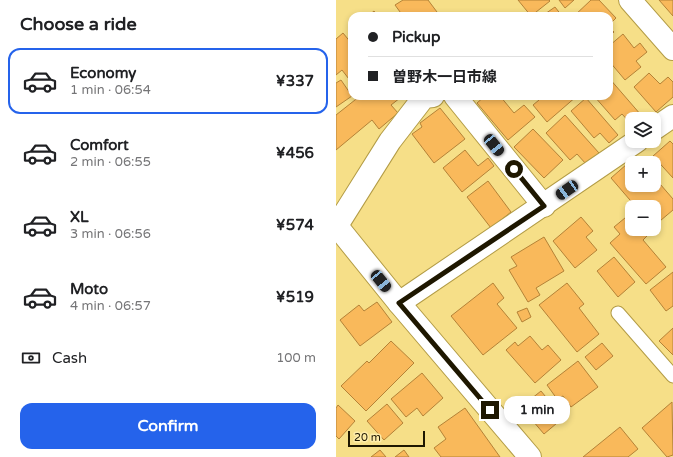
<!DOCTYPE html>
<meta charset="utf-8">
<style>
body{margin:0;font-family:"Varela Round","Noto Sans JP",sans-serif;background:#f2f2f2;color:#202124;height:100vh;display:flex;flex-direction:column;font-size:15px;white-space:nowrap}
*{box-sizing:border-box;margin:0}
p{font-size:13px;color:#757577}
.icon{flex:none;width:22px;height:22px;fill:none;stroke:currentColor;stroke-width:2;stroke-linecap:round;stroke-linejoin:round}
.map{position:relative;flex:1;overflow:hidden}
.sheet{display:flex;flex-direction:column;background:#fff;width:336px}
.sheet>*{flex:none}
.top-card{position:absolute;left:12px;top:12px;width:265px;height:88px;border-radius:12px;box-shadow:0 2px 6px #0003;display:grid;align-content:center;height:88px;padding:0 20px;background:#fff}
.fabs{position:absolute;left:289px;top:112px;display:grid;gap:8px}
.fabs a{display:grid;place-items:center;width:36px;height:36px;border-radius:8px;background:#fff;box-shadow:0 2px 6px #0003;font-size:20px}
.scale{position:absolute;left:12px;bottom:10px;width:77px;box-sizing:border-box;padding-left:4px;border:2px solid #1e1700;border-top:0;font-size:11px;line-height:14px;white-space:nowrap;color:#1e1700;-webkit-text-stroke:3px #ffeda9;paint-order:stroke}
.end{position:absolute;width:18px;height:18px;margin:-9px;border:5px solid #1e1700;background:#fff;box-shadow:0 0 0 2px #fff}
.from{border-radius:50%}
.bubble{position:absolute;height:28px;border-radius:12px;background:#fff;box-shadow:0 2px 6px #0003;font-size:13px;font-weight:800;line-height:28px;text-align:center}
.car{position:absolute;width:12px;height:24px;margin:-12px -6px;border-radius:5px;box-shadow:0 0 3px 1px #0007;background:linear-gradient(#222 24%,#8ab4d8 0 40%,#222 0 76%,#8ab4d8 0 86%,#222 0)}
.top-card b{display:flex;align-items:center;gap:14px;height:38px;font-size:15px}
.top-card b+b{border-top:1px solid #e0e0e0}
.top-card i{width:10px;height:10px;background:#202124}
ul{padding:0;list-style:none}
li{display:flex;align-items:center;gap:12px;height:66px;margin:0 8px 6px;padding:0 12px;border:2px solid transparent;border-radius:12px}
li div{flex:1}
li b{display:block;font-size:15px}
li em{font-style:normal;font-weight:800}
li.current{border-color:#2563eb}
li>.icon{width:36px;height:36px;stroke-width:1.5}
h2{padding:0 20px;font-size:18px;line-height:48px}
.pay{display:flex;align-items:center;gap:10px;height:44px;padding:0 20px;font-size:15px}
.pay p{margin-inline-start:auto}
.cta{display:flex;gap:8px;margin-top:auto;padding:8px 20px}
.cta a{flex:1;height:46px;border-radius:12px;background:#2563eb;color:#fff;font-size:16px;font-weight:800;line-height:46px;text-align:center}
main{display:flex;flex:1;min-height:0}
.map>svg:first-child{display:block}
</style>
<main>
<section class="sheet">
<h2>Choose a ride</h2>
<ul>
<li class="current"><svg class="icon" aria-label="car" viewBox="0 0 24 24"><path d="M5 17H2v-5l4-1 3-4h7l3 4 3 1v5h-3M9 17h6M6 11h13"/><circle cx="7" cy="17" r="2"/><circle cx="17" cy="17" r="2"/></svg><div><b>Economy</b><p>1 min · 06:54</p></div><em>¥337</em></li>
<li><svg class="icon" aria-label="car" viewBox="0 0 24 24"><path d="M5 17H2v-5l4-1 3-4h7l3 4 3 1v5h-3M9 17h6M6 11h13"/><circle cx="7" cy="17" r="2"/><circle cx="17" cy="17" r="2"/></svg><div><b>Comfort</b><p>2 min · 06:55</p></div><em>¥456</em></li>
<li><svg class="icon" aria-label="car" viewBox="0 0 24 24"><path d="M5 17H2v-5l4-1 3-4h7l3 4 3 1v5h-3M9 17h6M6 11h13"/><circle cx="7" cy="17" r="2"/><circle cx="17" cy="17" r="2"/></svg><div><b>XL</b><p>3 min · 06:56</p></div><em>¥574</em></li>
<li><svg class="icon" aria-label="car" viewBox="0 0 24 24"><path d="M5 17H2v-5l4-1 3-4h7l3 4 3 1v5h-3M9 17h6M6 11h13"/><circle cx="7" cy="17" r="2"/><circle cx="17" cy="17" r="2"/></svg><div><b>Moto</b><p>4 min · 06:57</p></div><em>¥519</em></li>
</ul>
<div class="pay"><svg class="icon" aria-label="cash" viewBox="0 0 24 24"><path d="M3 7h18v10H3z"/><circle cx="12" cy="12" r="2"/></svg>Cash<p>100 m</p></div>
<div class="cta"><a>Confirm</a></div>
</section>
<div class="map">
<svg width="337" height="457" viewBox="0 0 337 457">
<rect width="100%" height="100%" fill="#f6df88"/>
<g fill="#f9b95b" stroke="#b48237">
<polygon points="67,0 92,0 104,16 67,16 59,5"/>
<polygon points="182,0 213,0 214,1 195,16"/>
<polygon points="223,0 238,0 229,8"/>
<polygon points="255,0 263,0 280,18 273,25 273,16 238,16"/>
<polygon points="323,0 337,0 337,16"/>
<polygon points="219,7 226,16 206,16"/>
<polygon points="38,11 42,16 32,16"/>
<polygon points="273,27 278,32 273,37"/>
<polygon points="7,33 16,44 16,83 6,70 0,75 0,39"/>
<polygon points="287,34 298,48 304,43 311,52 300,61 305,67 289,80 273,61 273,46"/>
<polygon points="313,73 324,84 332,77 337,82 337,97 320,112 298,87"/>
<polygon points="273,78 305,115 301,119 296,119 295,124 286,114 279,120 258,96 273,96"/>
<polygon points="5,80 16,96 0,107 0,83"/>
<polygon points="24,96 62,96 64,98 55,105 62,113 43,129 36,120 0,150 0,115"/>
<polygon points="149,96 164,96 178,113 188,105 199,117 172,140 141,103"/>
<polygon points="199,96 241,96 211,122 197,105 203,100"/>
<polygon points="250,98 282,135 273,143 264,133 258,138 235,111"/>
<polygon points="104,108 129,139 98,163 76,134 86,127 84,123"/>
<polygon points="229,115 263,153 250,164 241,154 234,160 210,133"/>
<polygon points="197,129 227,160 208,178 178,147"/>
<polygon points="334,141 337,144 337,178 317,156"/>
<polygon points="129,150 142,166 152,158 158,166 126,192 107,168"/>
<polygon points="291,164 296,170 296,185 318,185 318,177 337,199 337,210 318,226 318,207 300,207 275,178"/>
<polygon points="152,181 175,212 155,228 131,197"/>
<polygon points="295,213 296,229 309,229 313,234 307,240 330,267 310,284 274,243 284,234 278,227"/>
<polygon points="245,217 257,231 250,237 261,250 239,268 217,241"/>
<polygon points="208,237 228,271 200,288 204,295 192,302 173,270 181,266 175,257"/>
<polygon points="278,257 299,282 282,297 261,271"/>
<polygon points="337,272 337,306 330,311 314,290"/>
<polygon points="157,283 168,298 161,304 181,328 147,355 115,316"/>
<polygon points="231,283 248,304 243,308 263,334 241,352 203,305"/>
<polygon points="41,302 56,322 24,346 4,320 23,305 28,311"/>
<polygon points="191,308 195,317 186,322 181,312"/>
<polygon points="337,328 337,355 323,341"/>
<polygon points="194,336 206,350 212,345 225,360 199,383 170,350 179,342 182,346"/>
<polygon points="55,341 78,363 30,411 5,386 31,361 33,363"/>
<polygon points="266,343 277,356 260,370 249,357"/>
<polygon points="242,361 262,387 235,407 227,396 221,399 211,385"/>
<polygon points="86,373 107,398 87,416 81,408 70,417 55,399"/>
<polygon points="205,391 227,418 208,434 185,407"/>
<polygon points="336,402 337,455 331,457 306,428"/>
<polygon points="51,404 67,423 48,440 31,421"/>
<polygon points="2,405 19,421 3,439 0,436 0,408"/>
<polygon points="129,408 164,457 105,457 98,448 110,439 102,427"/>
<polygon points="284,427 302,449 292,457 247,457"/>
<polygon points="44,450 50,457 35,457"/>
<polygon points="68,450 73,457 59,457"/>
</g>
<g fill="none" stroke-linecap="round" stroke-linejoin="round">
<defs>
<polyline id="service" points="282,313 337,376"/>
<g id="minor">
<polyline points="294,0 337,49"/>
<polyline points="119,96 208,206"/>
<polyline points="318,129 337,116"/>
<polyline points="0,227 54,141 88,97 97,96"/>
<polyline points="63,303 301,141"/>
</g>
<polyline id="secondary" points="0,225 63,303 194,457"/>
</defs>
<use href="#service" stroke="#b39c46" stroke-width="15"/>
<use href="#minor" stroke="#b39c46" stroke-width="24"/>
<use href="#secondary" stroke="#b39c46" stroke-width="24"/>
<use href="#service" stroke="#fff" stroke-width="13"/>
<use href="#minor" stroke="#fff" stroke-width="22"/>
<use href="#secondary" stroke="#fff" stroke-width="22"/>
</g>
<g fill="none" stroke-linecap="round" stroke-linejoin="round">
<polyline stroke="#1e1700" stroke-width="5" points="154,410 63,303 208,206 178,169"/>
</g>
</svg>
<div class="fabs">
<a><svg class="icon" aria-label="layers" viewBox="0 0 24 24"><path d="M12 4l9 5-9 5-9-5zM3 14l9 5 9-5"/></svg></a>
<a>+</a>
<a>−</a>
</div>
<div class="scale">20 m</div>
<i class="end from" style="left:178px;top:169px"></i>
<i class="end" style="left:154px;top:410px"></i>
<div class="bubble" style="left:168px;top:396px;width:66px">1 min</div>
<i class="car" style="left:158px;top:145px;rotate:141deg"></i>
<i class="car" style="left:231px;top:190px;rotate:235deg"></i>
<i class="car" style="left:45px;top:281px;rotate:141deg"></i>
<div class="top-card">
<b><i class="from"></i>Pickup</b>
<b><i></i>曽野木一日市線</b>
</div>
</div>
</main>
